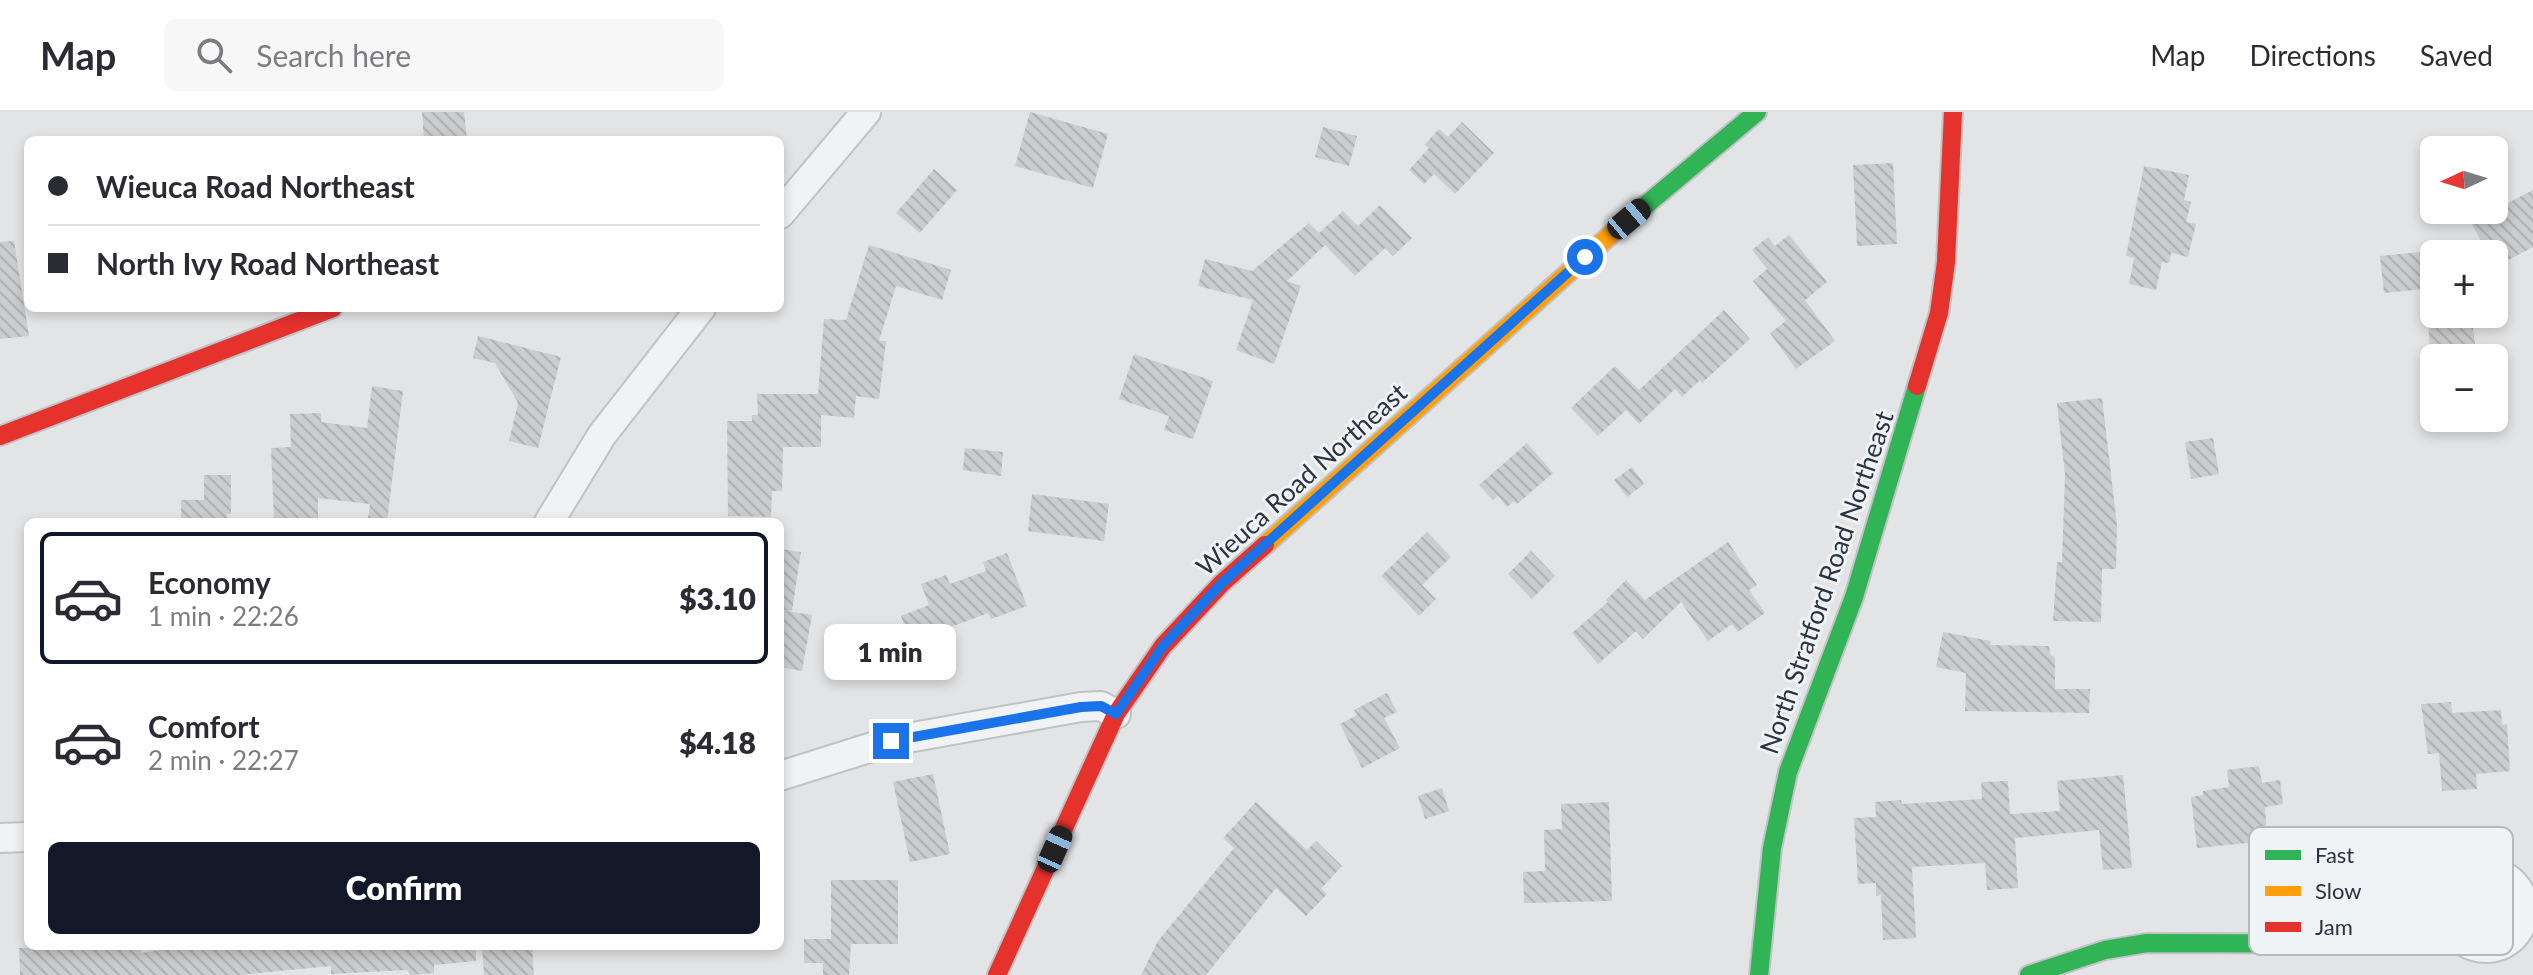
<!DOCTYPE html>
<meta charset="utf-8">
<style>
body{margin:0;font-family:Lato,sans-serif;background:#f7f7f7;color:#2b2b33;height:100vh;display:flex;flex-direction:column;font-size:30px;white-space:nowrap}
*{box-sizing:border-box;margin:0}
p{font-size:26px;color:#7c7c81}
.icon{flex:none;width:44px;height:44px;fill:none;stroke:currentColor;stroke-width:2;stroke-linecap:round;stroke-linejoin:round}
.map{position:relative;flex:1;overflow:hidden}
.details{position:absolute;left:24px;top:406px;width:760px;height:432px;display:flex;flex-direction:column;background:#fff;border-radius:12px;box-shadow:0 4px 12px #0003}
.details>*{flex:none}
.guide{position:absolute;left:24px;top:24px;width:760px;height:176px;border-radius:12px;box-shadow:0 4px 12px #0003;display:grid;align-content:center;height:176px;padding:0 24px;background:#fff}
.needle{width:52px;rotate:266deg}
.fabs{position:absolute;left:2420px;top:24px;display:grid;gap:16px}
.fabs a{display:grid;place-items:center;width:88px;height:88px;border-radius:12px;background:#fff;box-shadow:0 4px 12px #0003;font-size:40px}
.end{position:absolute;width:36px;height:36px;margin:-18px;border:10px solid #1a73e8;background:#fff;box-shadow:0 0 0 4px #fff}
.from{border-radius:50%}
.bubble{position:absolute;height:56px;border-radius:12px;background:#fff;box-shadow:0 4px 12px #0003;font-size:26px;font-weight:800;line-height:56px;text-align:center}
.car{position:absolute;width:24px;height:48px;margin:-24px -12px;border-radius:10px;box-shadow:0 0 6px 2px #0007;background:linear-gradient(#222 24%,#8ab4d8 0 40%,#222 0 76%,#8ab4d8 0 86%,#222 0)}
.guide b{display:flex;align-items:center;gap:28px;height:76px;font-size:30px}
.guide b+b{border-top:2px solid #e1e1e2}
.guide i{width:20px;height:20px;background:#2b2b33}
ul{padding:14px 0 0;list-style:none}
li{display:flex;align-items:center;gap:24px;height:132px;margin:0 16px 12px;padding:0 8px;border:4px solid transparent;border-radius:12px}
li div{flex:1}
li b{display:block;font-size:30px}
li em{font-style:normal;font-weight:800}
li.selected{border-color:#111827}
li>.icon{width:72px;height:72px;stroke-width:1.5}
.action{display:flex;gap:16px;margin-top:auto;padding:16px 24px}
.action a{flex:1;height:92px;border-radius:12px;background:#111827;color:#fff;font-size:32px;font-weight:800;line-height:92px;text-align:center}
header{display:flex;align-items:center;gap:48px;box-sizing:border-box;height:112px;padding:0 40px;background:#fff;border-bottom:2px solid #e1e1e2}
header strong{font-size:38px}
nav{display:flex;gap:44px;margin-inline-start:auto;font-size:28px}
.search{width:560px;height:72px;background:#f7f7f7;display:flex;align-items:center;gap:20px;box-sizing:border-box;padding:0 28px;border-radius:12px;color:#7c7c81;font-size:30px}
.map>svg:first-child{display:block}
</style>
<header>
<strong>Map</strong>
<div class="search"><svg class="icon" aria-label="search" viewBox="0 0 24 24"><circle cx="10" cy="10" r="6"/><path d="M15 15l6 6"/></svg>Search here</div>
<nav><a>Map</a><a>Directions</a><a>Saved</a></nav>
</header>
<div class="map">
<svg width="2533" height="863" viewBox="0 0 2533 863">
<defs>
<pattern id="building-back-hatch" width="6" height="6" patternUnits="userSpaceOnUse" patternTransform="scale(2)"><rect width="6" height="6" fill="#caccce"/><path d="M-1 5l2 2M0 0l6 6M5-1l2 2" fill="none" stroke="#aeb0b2"/></pattern>
</defs>
<rect width="100%" height="100%" fill="#e2e4e6"/>
<g fill="url(#building-back-hatch)">
<polygon points="422,0 464,0 467,28 424,28"/>
<polygon points="1030,0 1108,22 1093,76 1015,54"/>
<polygon points="1462,10 1494,41 1455,82 1434,62 1424,72 1409,58 1429,36 1425,32 1439,17 1448,25"/>
<polygon points="1323,15 1357,24 1349,54 1315,45"/>
<polygon points="1893,51 1897,132 1857,134 1853,53"/>
<polygon points="2144,54 2189,63 2184,88 2191,90 2186,110 2196,112 2188,145 2171,141 2169,151 2162,150 2156,178 2129,172 2134,146 2126,144"/>
<polygon points="934,57 957,78 920,121 896,101"/>
<polygon points="2533,78 2533,135 2495,155 2494,142 2488,142 2471,110"/>
<polygon points="1380,93 1412,126 1393,144 1385,136 1355,164 1325,133 1287,169 1301,174 1274,252 1236,238 1253,188 1198,174 1205,147 1252,159 1309,111 1319,121 1343,99 1358,114"/>
<polygon points="1789,123 1827,170 1805,188 1835,229 1796,257 1770,221 1786,209 1753,169 1767,157 1752,138 1768,125 1775,134"/>
<polygon points="14,129 29,224 0,227 0,130"/>
<polygon points="869,133 951,158 942,188 896,174 879,229 886,229 879,287 856,284 854,306 821,303 821,335 783,335 782,379 772,379 771,405 728,404 727,309 752,309 752,303 758,303 757,282 818,282 824,207 846,208"/>
<polygon points="2421,140 2425,177 2384,181 2380,144"/>
<polygon points="1724,198 1750,227 1702,271 1700,268 1682,285 1675,277 1639,312 1626,298 1598,324 1571,296 1615,254 1639,278"/>
<polygon points="2428,202 2471,202 2477,246 2430,246"/>
<polygon points="478,224 561,245 538,336 509,329 518,291 495,251 473,246"/>
<polygon points="1134,242 1213,269 1193,327 1164,318 1169,304 1119,287"/>
<polygon points="372,274 403,279 387,410 368,407 370,392 318,386 318,408 274,410 271,336 291,335 290,302 321,301 321,310 367,316"/>
<polygon points="2102,286 2117,413 2116,457 2102,457 2101,510 2053,509 2057,450 2062,450 2065,363 2057,291"/>
<polygon points="2213,326 2219,362 2191,367 2185,330"/>
<polygon points="1527,331 1553,361 1517,392 1514,389 1507,395 1498,384 1493,388 1479,373"/>
<polygon points="965,336 1003,340 1001,364 963,358"/>
<polygon points="1632,355 1644,372 1627,385 1614,368"/>
<polygon points="204,363 231,363 231,402 227,402 227,410 181,410 181,388 204,388"/>
<polygon points="1032,382 1109,392 1104,429 1028,419"/>
<polygon points="1427,420 1451,445 1422,473 1436,487 1419,504 1381,464"/>
<polygon points="1728,430 1757,473 1749,478 1765,501 1738,520 1732,512 1708,529 1681,490 1643,527 1636,519 1598,552 1572,521 1608,490 1606,488 1626,468 1645,488"/>
<polygon points="780,437 801,440 792,499 780,498"/>
<polygon points="1531,439 1555,464 1532,487 1508,462"/>
<polygon points="1007,441 1027,494 991,507 988,501 911,530 901,504 929,493 921,472 946,463 950,472 986,459 983,450"/>
<polygon points="780,498 812,503 802,559 780,555"/>
<polygon points="1943,520 1991,529 1990,533 2049,534 2050,542 2055,546 2055,577 2090,577 2089,601 1965,599 1966,561 1936,555"/>
<polygon points="1387,581 1397,600 1384,606 1400,636 1362,656 1340,612 1357,603 1354,598"/>
<polygon points="2451,590 2452,601 2501,598 2502,613 2507,612 2510,659 2476,662 2477,677 2442,679 2439,641 2428,642 2421,592"/>
<polygon points="2259,654 2262,671 2280,668 2283,692 2265,695 2267,729 2197,736 2191,685 2203,683 2203,679 2229,675 2227,658"/>
<polygon points="933,662 950,742 910,750 893,670"/>
<polygon points="2123,663 2132,756 2103,758 2099,718 2015,726 2018,776 1987,778 1985,751 1912,755 1916,826 1883,828 1881,783 1876,784 1876,771 1858,772 1854,706 1876,705 1875,690 1901,688 1902,692 1982,687 1981,670 2008,669 2010,702 2060,699 2057,669"/>
<polygon points="1442,676 1449,699 1425,707 1418,684"/>
<polygon points="1256,690 1307,738 1316,729 1342,754 1321,777 1327,782 1306,804 1276,776 1206,863 1141,863 1158,829 1234,736 1223,726"/>
<polygon points="1609,690 1612,789 1524,791 1523,760 1545,759 1544,718 1562,717 1561,692"/>
<polygon points="831,768 898,768 898,832 851,832 849,863 823,863 823,851 804,851 804,827 831,827"/>
<polygon points="61,834 141,834 141,841 182,834 476,834 476,849 434,853 434,861 410,863 407,858 331,862 331,854 240,863 20,863 19,836"/>
<polygon points="482,834 532,834 534,863 484,863"/>
</g>
<g fill="none" stroke-linecap="round" stroke-linejoin="round">
<defs>
<g id="street">
<polyline points="780,102 866,0"/>
<polyline points="549,410 602,323 701,196"/>
<polyline points="780,664 891,629 1081,595 1101,594 1116,602"/>
<polyline points="0,726 28,725"/>
<circle cx="2486" cy="798" r="38"/>
</g>
<g id="fast">
<polyline points="1617,117 1757,0"/>
<polyline points="1759,863 1772,736 1788,660 1854,485 1917,274"/>
<polyline points="2029,863 2105,838 2147,831 2425,832 2457,823"/>
</g>
<polyline id="slow" points="1265,433 1617,117"/>
<g id="jam">
<polyline points="1917,274 1939,201 1946,150 1953,0"/>
<polyline points="0,324 333,196"/>
<polyline points="997,863 1116,602 1163,534 1222,471 1265,433"/>
</g>
</defs>
<use href="#street" stroke="#c0c2c4" stroke-width="32"/>
<use href="#fast" stroke="#c0c2c4" stroke-width="22"/>
<use href="#slow" stroke="#c0c2c4" stroke-width="22"/>
<use href="#jam" stroke="#c0c2c4" stroke-width="22"/>
<use href="#street" stroke="#f1f2f4" stroke-width="28"/>
<use href="#fast" stroke="#30b455" stroke-width="18"/>
<use href="#slow" stroke="#ff9f0a" stroke-width="18"/>
<use href="#jam" stroke="#e5322d" stroke-width="18"/>
</g>
<g fill="none" stroke-linecap="round" stroke-linejoin="round">
<polyline stroke="#1a73e8" stroke-width="10" points="891,629 1081,595 1101,594 1116,602 1163,534 1222,471 1585,145"/>
</g>
<g text-anchor="middle" dominant-baseline="central" stroke-width="6" stroke-linejoin="round" paint-order="stroke">
<g font-size="26" fill="#2a333e" stroke="#f0f3f6">
<text transform="translate(1301 367) rotate(-42)">Wieuca Road Northeast</text>
<text transform="translate(1826 470) rotate(-71)">North Stratford Road Northeast</text>
</g>
</g>
<rect x="2249" y="715" width="264" height="128" rx="12" fill="#f0f3f6" stroke="#b5b9bf" stroke-width="2"/>
<rect x="2265" y="738" width="36" height="10" fill="#30b455"/>
<rect x="2265" y="774" width="36" height="10" fill="#ff9f0a"/>
<rect x="2265" y="810" width="36" height="10" fill="#e5322d"/>
<g font-size="22" fill="#2a333e">
<text x="2315" y="751">Fast</text>
<text x="2315" y="787">Slow</text>
<text x="2315" y="823">Jam</text>
</g>
</svg>
<div class="fabs">
<a><svg class="needle" viewBox="-14 -14 28 28"><path d="M0-13l5 13h-10z" fill="#e53935"/><path d="M0 13l5-13h-10z" fill="#7c7c81"/></svg></a>
<a>+</a>
<a>−</a>
</div>
<i class="end from" style="left:1585px;top:145px"></i>
<i class="end" style="left:891px;top:629px"></i>
<div class="bubble" style="left:824px;top:512px;width:132px">1 min</div>
<i class="car" style="left:1629px;top:107px;rotate:50deg"></i>
<i class="car" style="left:1055px;top:737px;rotate:24deg"></i>
<div class="guide">
<b><i class="from"></i>Wieuca Road Northeast</b>
<b><i></i>North Ivy Road Northeast</b>
</div>
<section class="details">
<ul>
<li class="selected"><svg class="icon" aria-label="car" viewBox="0 0 24 24"><path d="M5 17H2v-5l4-1 3-4h7l3 4 3 1v5h-3M9 17h6M6 11h13"/><circle cx="7" cy="17" r="2"/><circle cx="17" cy="17" r="2"/></svg><div><b>Economy</b><p>1 min · 22:26</p></div><em>$3.10</em></li>
<li><svg class="icon" aria-label="car" viewBox="0 0 24 24"><path d="M5 17H2v-5l4-1 3-4h7l3 4 3 1v5h-3M9 17h6M6 11h13"/><circle cx="7" cy="17" r="2"/><circle cx="17" cy="17" r="2"/></svg><div><b>Comfort</b><p>2 min · 22:27</p></div><em>$4.18</em></li>
</ul>
<div class="action"><a>Confirm</a></div>
</section>
</div>
